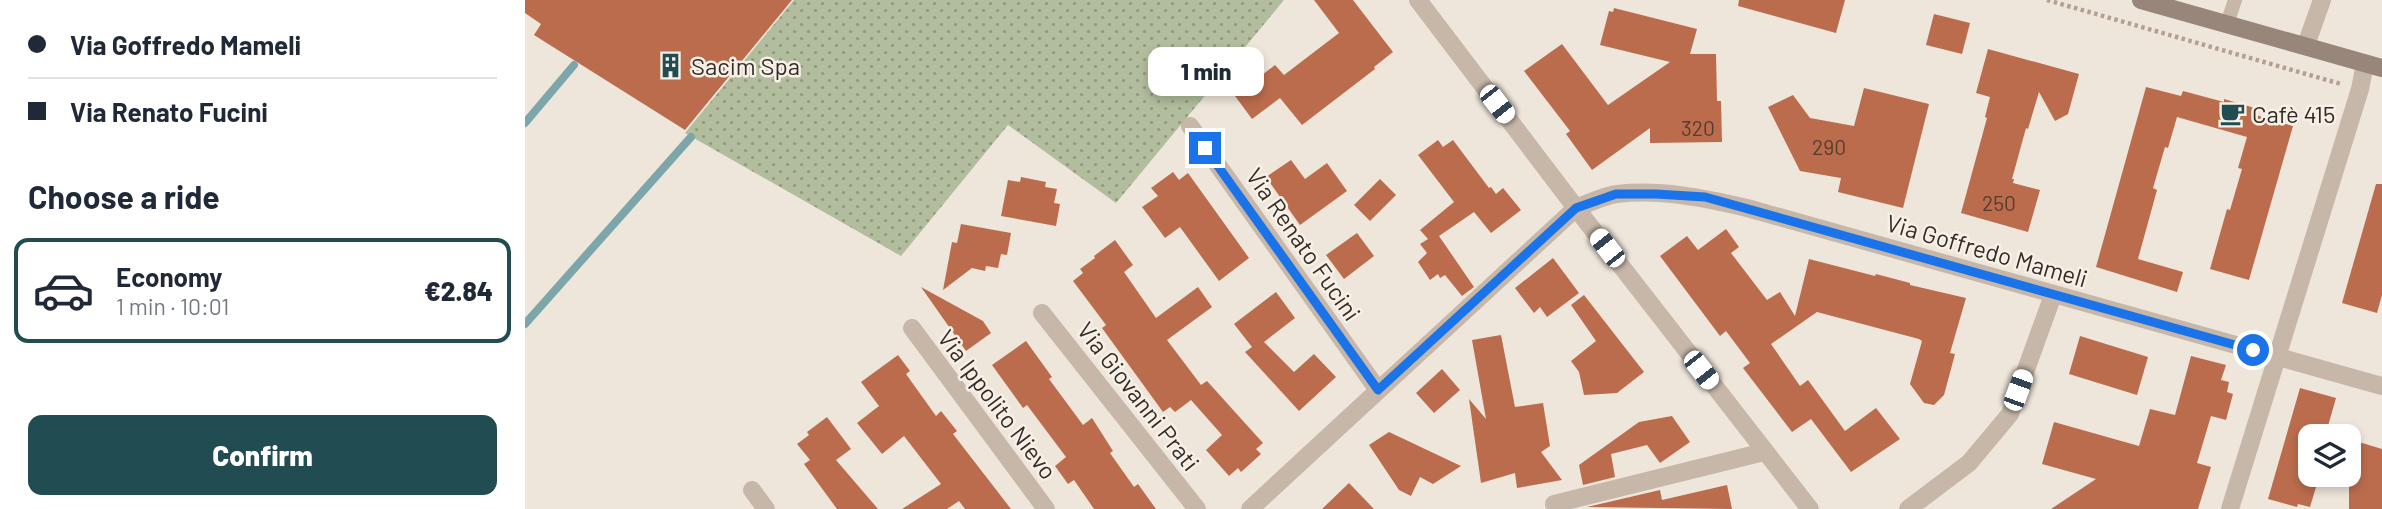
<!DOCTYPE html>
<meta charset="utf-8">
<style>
body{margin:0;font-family:Barlow,sans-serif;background:#f2f2f3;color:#1f2937;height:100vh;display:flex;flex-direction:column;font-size:26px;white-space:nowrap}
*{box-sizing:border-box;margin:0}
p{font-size:23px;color:#747a83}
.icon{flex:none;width:38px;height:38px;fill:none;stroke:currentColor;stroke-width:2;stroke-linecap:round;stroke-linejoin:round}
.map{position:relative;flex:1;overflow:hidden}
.sheet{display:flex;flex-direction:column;background:#fff;width:525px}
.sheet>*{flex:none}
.guide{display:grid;align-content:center;height:154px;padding:0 28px;background:#fff}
.tools{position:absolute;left:1773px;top:424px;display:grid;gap:14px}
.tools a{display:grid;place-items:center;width:63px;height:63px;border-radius:14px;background:#fff;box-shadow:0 4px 10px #0003;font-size:35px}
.end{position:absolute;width:32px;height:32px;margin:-16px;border:9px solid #1a73e8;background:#fff;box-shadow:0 0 0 4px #fff}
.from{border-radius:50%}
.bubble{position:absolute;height:49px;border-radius:14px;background:#fff;box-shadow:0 4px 10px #0003;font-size:23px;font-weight:800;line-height:49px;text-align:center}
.car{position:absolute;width:21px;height:42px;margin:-21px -10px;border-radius:9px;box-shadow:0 0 5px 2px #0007;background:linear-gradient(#fff 24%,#345 0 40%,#fff 0 76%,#345 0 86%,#fff 0)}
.guide b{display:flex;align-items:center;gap:24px;height:66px;font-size:26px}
.guide b+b{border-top:2px solid #e0e1e3}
.guide i{width:18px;height:18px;background:#1f2937}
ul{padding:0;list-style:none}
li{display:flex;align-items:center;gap:21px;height:105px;margin:0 14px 10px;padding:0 14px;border:4px solid transparent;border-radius:14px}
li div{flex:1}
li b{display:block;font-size:26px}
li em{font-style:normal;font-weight:800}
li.active{border-color:#214c51}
li>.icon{width:63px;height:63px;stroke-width:1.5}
h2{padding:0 28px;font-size:32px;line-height:84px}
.cta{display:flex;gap:14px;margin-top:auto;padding:14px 28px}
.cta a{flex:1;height:80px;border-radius:14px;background:#214c51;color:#fff;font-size:28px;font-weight:800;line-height:80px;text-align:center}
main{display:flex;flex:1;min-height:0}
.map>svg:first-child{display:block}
</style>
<main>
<section class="sheet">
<div class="guide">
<b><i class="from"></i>Via Goffredo Mameli</b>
<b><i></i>Via Renato Fucini</b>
</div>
<h2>Choose a ride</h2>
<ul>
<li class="active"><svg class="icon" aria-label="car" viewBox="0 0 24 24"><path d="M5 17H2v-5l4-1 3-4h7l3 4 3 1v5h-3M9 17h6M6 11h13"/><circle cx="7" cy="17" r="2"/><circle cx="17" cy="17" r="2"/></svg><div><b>Economy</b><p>1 min · 10:01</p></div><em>€2.84</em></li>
</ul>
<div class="cta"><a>Confirm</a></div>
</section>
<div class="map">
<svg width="1857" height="509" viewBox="0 0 1857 509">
<defs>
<pattern id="green-dots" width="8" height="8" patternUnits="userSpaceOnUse" patternTransform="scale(1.75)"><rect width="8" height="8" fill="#b1bd9c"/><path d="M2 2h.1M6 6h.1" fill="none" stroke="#919a7f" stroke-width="1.8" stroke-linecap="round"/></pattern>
</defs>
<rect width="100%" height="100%" fill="#efe6db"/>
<polygon fill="url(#green-dots)" points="269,0 759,0 591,203 483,125 376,256 160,133"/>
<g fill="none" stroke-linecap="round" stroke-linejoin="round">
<g stroke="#7ca6aa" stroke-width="8">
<polyline points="0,123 49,65"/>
<polyline points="0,324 166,137"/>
</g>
</g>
<g fill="#bb6c4d">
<polygon points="0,0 267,0 160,130 9,35 16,24 0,13"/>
<polygon points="789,0 828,0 868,52 849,67 850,69 777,125 755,98 727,119 710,96 750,65 759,75 814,33"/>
<polygon points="1214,0 1320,0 1311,33 1213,6"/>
<polygon points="1089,8 1172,29 1165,54 1191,54 1192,101 1196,101 1197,142 1125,143 1125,128 1067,170 1041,134 1045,131 999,71 1037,44 1083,105 1145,62 1075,45 1084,11 1088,12"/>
<polygon points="1409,14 1445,23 1437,54 1401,45"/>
<polygon points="1463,49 1554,74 1543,114 1530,121 1514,92 1503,129 1501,128 1487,179 1489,179 1488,183 1515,190 1503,232 1436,213 1462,118 1460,117 1465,97 1451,93"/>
<polygon points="1621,87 1656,96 1658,91 1699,102 1699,99 1733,109 1731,115 1768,126 1724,280 1685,269 1702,209 1705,210 1717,169 1713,168 1722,137 1652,117 1643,148 1640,147 1628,188 1632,190 1613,259 1658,272 1652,292 1571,267"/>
<polygon points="1339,88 1404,104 1378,208 1313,192 1316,178 1275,171 1243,107 1268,95 1285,118 1329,126"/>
<polygon points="913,140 918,147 928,140 964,188 966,187 971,194 978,188 996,210 966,233 949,212 914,236 949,287 937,296 920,275 915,278 913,274 905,280 893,262 902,253 895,244 903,239 895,230 929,202 893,155"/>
<polygon points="766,160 780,179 802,163 822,191 775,225 741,177"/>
<polygon points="648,172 654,180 663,173 724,258 694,281 655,227 640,238 617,207 633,196 626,188"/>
<polygon points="496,177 521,182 520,187 532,189 529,203 535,204 531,226 476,216 483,180 495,182"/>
<polygon points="855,179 871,195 845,221 829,205"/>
<polygon points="1851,184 1857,184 1857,295 1852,313 1817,303"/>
<polygon points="436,224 486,233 482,255 476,254 473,268 461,266 460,271 447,268 418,290 427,242 432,243"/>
<polygon points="1201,229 1214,247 1206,253 1242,300 1255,292 1270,316 1284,259 1350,276 1351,274 1385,283 1385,285 1441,298 1425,353 1430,354 1419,395 1409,405 1399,403 1385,384 1397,341 1394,339 1292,312 1246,344 1275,386 1283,380 1320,431 1351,408 1375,439 1326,472 1286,419 1267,432 1218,368 1225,363 1201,331 1195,336 1135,256 1162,236 1173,250"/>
<polygon points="832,233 849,256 819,279 801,255"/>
<polygon points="590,240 608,265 599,272 631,318 673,287 687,307 642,340 676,385 682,381 738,443 731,449 736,454 716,472 713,468 704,476 681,450 697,435 666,400 650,412 645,407 638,412 577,328 581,325 548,281 558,273 555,269 570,258 569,256"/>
<polygon points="1028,258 1054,293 1022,317 1015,307 1009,313 990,288"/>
<polygon points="396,287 458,321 466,333 441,351"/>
<polygon points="751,292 770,318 739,342 769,372 789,354 811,377 774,411 720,352 727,347 709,324"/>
<polygon points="1059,295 1119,372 1092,393 1059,395 1054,372 1046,361 1071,341 1046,305"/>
<polygon points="976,335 990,407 1018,403 1025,446 1016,452 1037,480 992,488 990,473 956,483 944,399 961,419 947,340"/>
<polygon points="1555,336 1623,357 1612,395 1544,374"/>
<polygon points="501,341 527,377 524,379 558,425 567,418 588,451 585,453 609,487 613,484 631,509 569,509 549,480 543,484 530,466 541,457 502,405 498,408 467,365"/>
<polygon points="373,355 385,371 381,374 411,416 416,411 432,431 428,434 486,509 440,509 434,501 422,509 377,509 416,484 379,436 357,454 332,423 354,406 336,382"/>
<polygon points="1666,356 1701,365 1696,380 1704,382 1702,392 1708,394 1701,420 1686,416 1672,463 1686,467 1673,509 1526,509 1571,479 1517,464 1529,422 1614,446 1625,409 1650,415"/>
<polygon points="917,369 935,390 909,413 891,393"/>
<polygon points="1775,388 1811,398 1801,433 1806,436 1785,436 1785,474 1795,474 1785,507 1773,504 1772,507 1743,499"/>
<polygon points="1147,416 1165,442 1135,463 1122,445 1086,454 1090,477 1058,485 1054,465 1114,422"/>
<polygon points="302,417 326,449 311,460 353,509 312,509 279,464 285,460 272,444 284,435 282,432"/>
<polygon points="864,432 936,466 908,484 895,477 886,496 874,490 844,445"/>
<polygon points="1824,439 1857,449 1857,509 1824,509"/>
<polygon points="824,483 849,509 797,509"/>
<polygon points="1202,485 1207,509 1062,507 1135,490 1137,500"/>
</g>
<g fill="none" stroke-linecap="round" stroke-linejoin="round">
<polyline stroke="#b2a192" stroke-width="4.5" stroke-dasharray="3.5 3.5" stroke-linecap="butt" points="1522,0 1816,84"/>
<polyline stroke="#c6b7a8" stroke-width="14" points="1702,24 1710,0"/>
<g stroke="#c6b7a8" stroke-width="18">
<polyline points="893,0 1051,208 1285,509"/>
<polyline points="1781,45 1797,0"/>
<polyline points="665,126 853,390"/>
<polyline points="517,313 672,509"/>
<polyline points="387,328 521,509"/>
<polyline points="227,490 241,509"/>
<polyline points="1029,504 1239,452"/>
<path d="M725,509l326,-301c13,-5 27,-12 41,-14 43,-5 88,4 130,14l635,178"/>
<polyline points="1383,509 1444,463 1485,414 1528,295"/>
<polyline points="1705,509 1835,89 1840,64"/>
</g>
<polyline stroke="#99867a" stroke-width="18" points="1616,0 1857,68"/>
</g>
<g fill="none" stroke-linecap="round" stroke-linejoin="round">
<polyline stroke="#1a73e8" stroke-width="9" points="680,148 853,390 1051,208 1091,194 1131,194 1180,197 1728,350"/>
</g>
<defs>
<symbol id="building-bare" viewBox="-9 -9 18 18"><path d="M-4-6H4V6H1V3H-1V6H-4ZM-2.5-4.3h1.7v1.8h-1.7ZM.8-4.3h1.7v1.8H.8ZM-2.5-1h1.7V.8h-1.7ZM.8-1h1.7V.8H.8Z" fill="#214c51" stroke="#f7f0e7" stroke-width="2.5" paint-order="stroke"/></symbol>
<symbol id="cafe-bare" viewBox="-9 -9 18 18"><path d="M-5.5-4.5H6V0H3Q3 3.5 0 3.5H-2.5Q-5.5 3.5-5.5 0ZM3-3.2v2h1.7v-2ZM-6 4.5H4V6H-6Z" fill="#214c51" stroke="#f7f0e7" stroke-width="2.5" paint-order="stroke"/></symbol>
</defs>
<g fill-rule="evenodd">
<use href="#building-bare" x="128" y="48" width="35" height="35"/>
<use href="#cafe-bare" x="1690" y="96" width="35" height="35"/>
</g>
<g text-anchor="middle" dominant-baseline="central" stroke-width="5" stroke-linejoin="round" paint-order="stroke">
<g font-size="21" fill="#563c30">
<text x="1173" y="127">320</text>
<text x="1304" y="146">290</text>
<text x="1474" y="202">250</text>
</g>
<g font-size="24" fill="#342c27" stroke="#f7f0e7" text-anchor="start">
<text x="166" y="65">Sacim Spa</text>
<text x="1727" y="113">Cafè 415</text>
</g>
<g font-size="24" fill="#342c27" stroke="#f7f0e7">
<text transform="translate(779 244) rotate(55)">Via Renato Fucini</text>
<text transform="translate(1462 250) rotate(16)">Via Goffredo Mameli</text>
<text transform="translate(614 396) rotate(52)">Via Giovanni Prati</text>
<text transform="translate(473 404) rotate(53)">Via Ippolito Nievo</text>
</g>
</g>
</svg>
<div class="tools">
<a><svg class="icon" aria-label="layers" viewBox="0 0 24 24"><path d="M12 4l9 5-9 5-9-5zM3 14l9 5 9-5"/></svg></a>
</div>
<i class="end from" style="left:1728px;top:350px"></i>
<i class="end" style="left:680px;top:148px"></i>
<div class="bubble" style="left:623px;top:47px;width:116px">1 min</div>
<i class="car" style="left:972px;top:104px;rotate:142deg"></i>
<i class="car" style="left:1082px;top:248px;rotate:322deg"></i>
<i class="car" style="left:1176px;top:370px;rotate:142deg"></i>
<i class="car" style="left:1493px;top:390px;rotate:20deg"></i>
</div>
</main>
